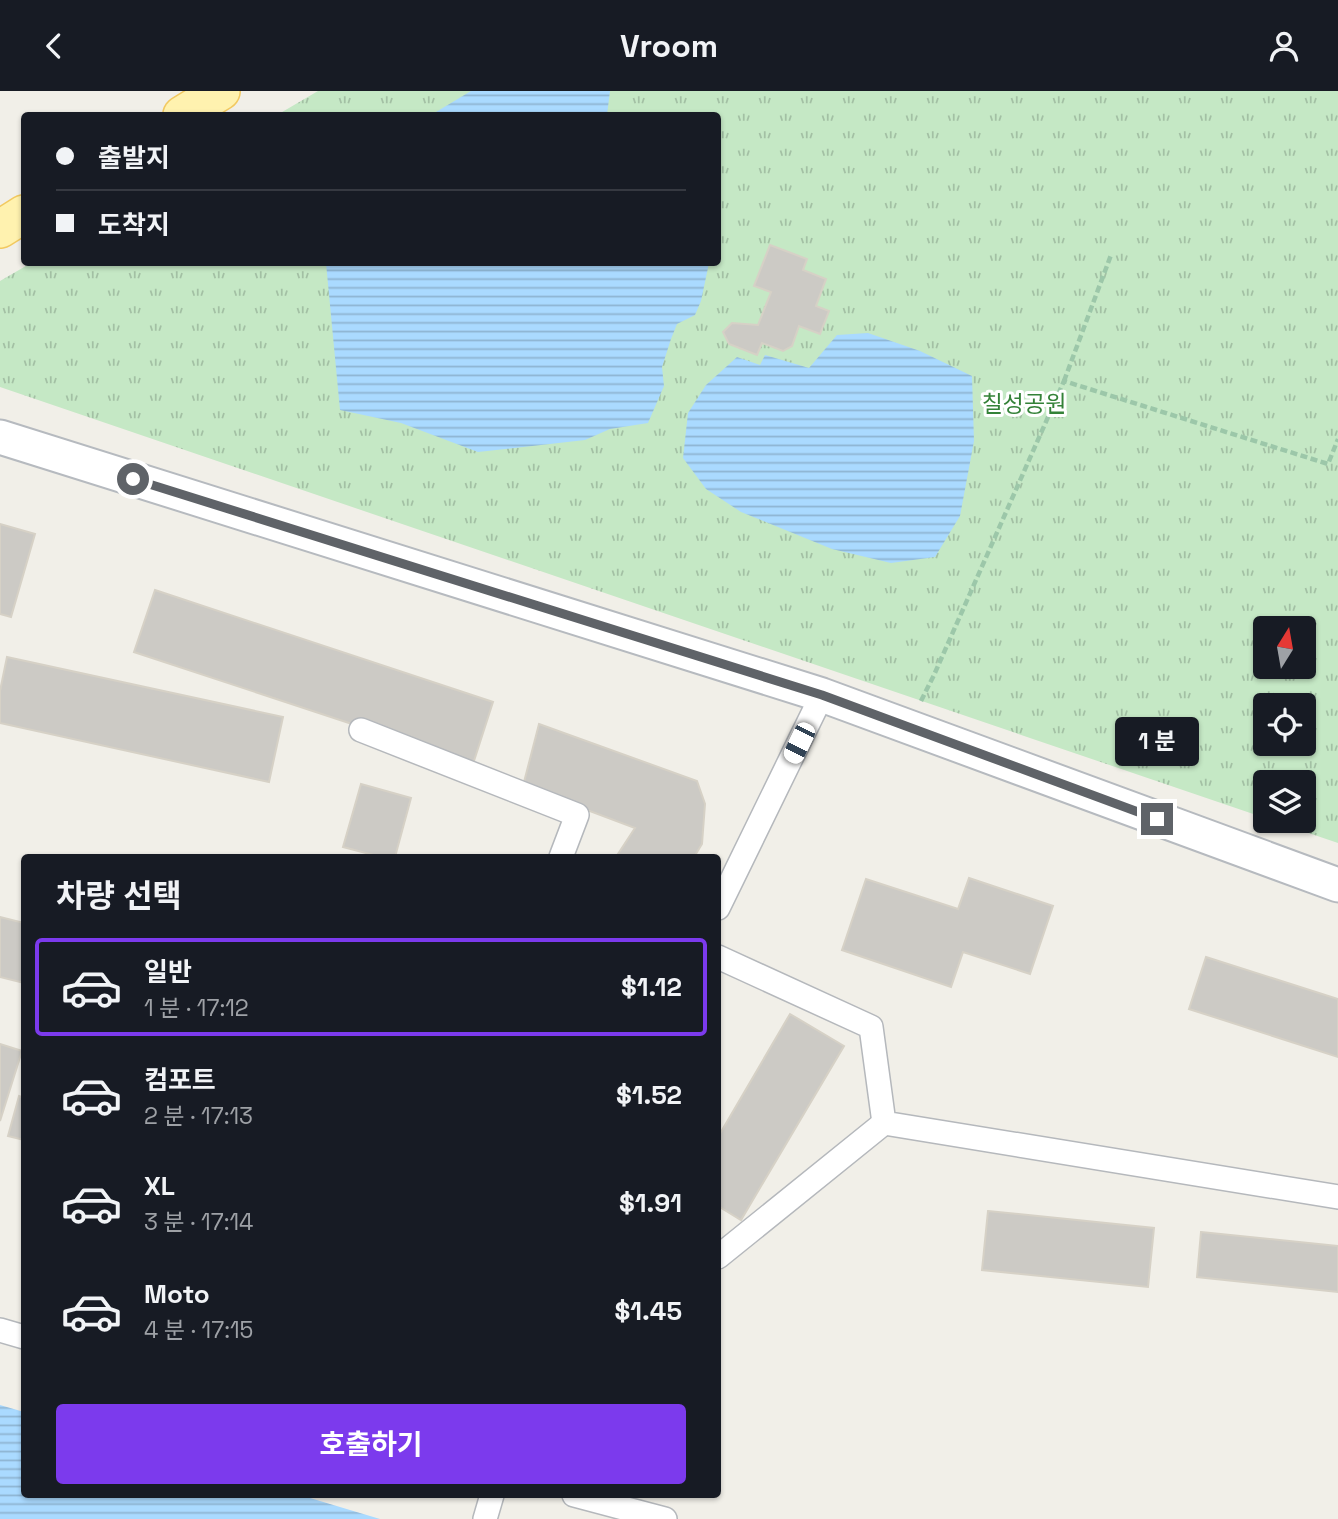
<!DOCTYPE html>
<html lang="ko">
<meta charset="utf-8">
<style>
body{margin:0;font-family:"Space Grotesk","Noto Sans KR",sans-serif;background:#20242c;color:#f1f3f6;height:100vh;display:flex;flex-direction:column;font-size:26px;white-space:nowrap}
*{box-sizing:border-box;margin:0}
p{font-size:23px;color:#9ea1a6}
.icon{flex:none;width:38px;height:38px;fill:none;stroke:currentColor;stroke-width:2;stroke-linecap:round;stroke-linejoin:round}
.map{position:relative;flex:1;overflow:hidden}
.side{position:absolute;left:21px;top:763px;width:700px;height:644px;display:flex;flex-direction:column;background:#171b24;border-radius:7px;box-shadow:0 2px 5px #0004}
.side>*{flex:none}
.banner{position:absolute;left:21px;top:21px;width:700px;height:154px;border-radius:7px;box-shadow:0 2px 5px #0004;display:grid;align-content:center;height:154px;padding:0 35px;background:#171b24}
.needle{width:46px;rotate:11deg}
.buttons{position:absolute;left:1253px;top:525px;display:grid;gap:14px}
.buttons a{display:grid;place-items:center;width:63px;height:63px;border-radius:7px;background:#171b24;box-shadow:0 2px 5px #0004;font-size:35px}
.end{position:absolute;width:32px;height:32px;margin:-16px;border:9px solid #5f6368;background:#fff;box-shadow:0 0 0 4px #fff}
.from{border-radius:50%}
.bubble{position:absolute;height:49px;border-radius:7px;background:#171b24;box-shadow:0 2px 5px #0004;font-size:23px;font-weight:700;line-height:49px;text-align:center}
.car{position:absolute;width:21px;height:42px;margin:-21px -10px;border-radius:9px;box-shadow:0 0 5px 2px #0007;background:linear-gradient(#fff 24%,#345 0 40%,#fff 0 76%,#345 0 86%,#fff 0)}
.banner b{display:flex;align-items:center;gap:24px;height:66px;font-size:26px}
.banner b+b{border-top:2px solid #363941}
.banner i{width:18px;height:18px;background:#f1f3f6}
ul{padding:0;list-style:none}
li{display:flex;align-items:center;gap:21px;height:98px;margin:0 14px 10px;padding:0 21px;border:4px solid transparent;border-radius:7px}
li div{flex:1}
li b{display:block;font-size:26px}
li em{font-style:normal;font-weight:700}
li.current{border-color:#7c3aed}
li>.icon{width:63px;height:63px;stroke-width:1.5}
h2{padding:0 35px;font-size:32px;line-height:84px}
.primary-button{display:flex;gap:14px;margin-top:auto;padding:14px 35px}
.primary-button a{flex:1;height:80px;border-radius:7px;background:#7c3aed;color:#fff;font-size:28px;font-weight:700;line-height:80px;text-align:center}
header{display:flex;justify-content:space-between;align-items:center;height:91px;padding:0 35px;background:#171b24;font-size:32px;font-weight:700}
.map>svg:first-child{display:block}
</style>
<header><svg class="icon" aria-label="back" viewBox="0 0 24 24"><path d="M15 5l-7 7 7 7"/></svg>Vroom<svg class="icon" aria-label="person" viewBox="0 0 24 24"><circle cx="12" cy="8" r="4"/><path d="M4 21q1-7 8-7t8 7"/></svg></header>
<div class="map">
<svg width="1338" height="1428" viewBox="0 0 1338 1428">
<defs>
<pattern id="park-tufts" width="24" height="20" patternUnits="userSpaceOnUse" patternTransform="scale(1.75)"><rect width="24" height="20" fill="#c5e8c5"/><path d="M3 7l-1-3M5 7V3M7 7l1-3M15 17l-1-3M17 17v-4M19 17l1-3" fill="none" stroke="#a3c0a4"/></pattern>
<pattern id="water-rules" width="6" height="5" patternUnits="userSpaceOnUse" patternTransform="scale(1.75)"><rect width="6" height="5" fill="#aadaff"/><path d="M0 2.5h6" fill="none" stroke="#8eb4d2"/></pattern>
</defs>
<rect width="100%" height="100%" fill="#f1efe8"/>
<path fill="url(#park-tufts)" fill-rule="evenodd" d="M318,0h1020v752l-65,-22h31v-39h-39v36l-1265,-431v-106l31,-18h687v-148h-441zM1265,537h39v39h-39zM1265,614h39v39h-39z"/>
<g fill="url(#water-rules)">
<polygon points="471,0 610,0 607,24 431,24"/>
<polygon points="326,172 709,172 701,210 695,224 677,233 671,248 662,276 664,295 648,332 610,338 585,349 478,361 401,332 340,319"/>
<polygon points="868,242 920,260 972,285 974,350 960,425 935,466 891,472 832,458 741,421 706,398 683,367 688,322 706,294 737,266 760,274 765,264 809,277 837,244"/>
<polygon points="0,1314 24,1321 24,1404 300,1404 380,1428 0,1428"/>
</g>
<g fill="#cccac5" stroke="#d6d1c6" stroke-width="2">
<polygon points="770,154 807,168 803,179 826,188 816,215 829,220 820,243 799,235 792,255 783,260 762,252 757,264 729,253 723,241 732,232 758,234 771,201 754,195"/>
<polygon points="0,433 35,443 11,526 0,523"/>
<polygon points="155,499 493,611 473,673 134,561"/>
<polygon points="7,566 283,626 269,691 0,632 0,600"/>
<polygon points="539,633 697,690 705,713 702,753 694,766 616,766 635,737 523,695"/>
<polygon points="361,693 411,707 395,766 381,766 343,756"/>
<polygon points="969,787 1053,815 1030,883 963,861 951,896 842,859 866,788 958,818"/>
<polygon points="0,826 24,832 24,892 0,886"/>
<polygon points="1206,866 1338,908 1338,966 1189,918"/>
<polygon points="790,923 844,955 741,1129 718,1115 718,1046"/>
<polygon points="0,953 22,960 0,1030"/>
<polygon points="19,1005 24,1007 24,1049 8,1045"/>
<polygon points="988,1120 1154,1137 1148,1196 982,1179"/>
<polygon points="1201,1141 1338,1155 1338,1201 1197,1186"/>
</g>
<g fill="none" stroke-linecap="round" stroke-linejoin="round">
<defs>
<g id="street">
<polyline points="361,639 577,724 561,766"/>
<polyline points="718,817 822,604"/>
<polyline points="718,866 871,936 884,1032 1338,1106"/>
<polyline points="718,1166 884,1032"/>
<polyline points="0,1239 24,1246"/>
<polyline points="574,1404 665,1428"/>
<polyline points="485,1428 492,1404"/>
</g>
<polyline id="secondary" points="0,346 822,604 1338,794"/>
<g id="primary">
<polyline points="182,24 221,0"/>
<polyline points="0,138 24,123"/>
</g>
</defs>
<use href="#street" stroke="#b5b8bc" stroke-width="26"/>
<use href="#secondary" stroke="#b6babf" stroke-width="37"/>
<use href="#primary" stroke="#f2c960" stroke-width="40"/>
<g stroke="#9cc7a9" stroke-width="4.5" stroke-dasharray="7 3.5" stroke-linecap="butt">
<polyline points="1064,290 1111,164"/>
<polyline points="921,610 934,584 1064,290 1328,373 1338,348"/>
</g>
<use href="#street" stroke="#fff" stroke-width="23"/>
<use href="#secondary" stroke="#fff" stroke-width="33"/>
<use href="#primary" stroke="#fff2af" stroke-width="37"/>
</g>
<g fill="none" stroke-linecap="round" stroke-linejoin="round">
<polyline stroke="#5f6368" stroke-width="9" points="133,388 822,604 1157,728"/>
</g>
<g text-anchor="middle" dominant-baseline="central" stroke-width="6" stroke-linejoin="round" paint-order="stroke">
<g font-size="23" fill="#348238" stroke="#fff">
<text x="1024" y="313">칠성공원</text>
</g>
</g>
</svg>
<div class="buttons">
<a><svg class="needle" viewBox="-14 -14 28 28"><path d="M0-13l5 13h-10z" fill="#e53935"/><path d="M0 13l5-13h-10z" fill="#9ea1a6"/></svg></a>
<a><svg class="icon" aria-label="locate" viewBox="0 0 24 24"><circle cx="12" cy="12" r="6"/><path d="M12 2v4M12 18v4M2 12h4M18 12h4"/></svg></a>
<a><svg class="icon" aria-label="layers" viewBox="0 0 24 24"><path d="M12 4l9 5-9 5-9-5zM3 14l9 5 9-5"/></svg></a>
</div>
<i class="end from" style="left:133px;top:388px"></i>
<i class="end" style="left:1157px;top:728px"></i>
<div class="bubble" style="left:1115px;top:626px;width:84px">1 분</div>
<i class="car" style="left:799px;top:652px;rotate:206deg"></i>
<div class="banner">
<b><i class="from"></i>출발지</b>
<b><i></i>도착지</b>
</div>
<section class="side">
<h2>차량 선택</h2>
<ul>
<li class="current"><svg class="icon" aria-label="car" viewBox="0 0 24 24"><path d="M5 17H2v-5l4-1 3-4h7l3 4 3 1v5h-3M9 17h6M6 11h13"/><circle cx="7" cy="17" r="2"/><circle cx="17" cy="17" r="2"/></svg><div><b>일반</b><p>1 분 · 17:12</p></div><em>$1.12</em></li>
<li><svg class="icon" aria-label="car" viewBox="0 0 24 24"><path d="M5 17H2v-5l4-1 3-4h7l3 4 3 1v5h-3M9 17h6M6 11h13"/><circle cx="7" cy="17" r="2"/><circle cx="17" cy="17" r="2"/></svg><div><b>컴포트</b><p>2 분 · 17:13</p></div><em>$1.52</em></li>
<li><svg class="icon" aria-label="car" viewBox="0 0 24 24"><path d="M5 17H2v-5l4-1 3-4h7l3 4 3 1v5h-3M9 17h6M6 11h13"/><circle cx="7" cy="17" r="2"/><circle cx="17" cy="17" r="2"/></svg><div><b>XL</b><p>3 분 · 17:14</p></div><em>$1.91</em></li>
<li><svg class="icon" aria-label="car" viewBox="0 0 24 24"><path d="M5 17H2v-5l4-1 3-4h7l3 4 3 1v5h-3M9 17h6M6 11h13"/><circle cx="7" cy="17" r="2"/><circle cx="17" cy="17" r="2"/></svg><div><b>Moto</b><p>4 분 · 17:15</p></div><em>$1.45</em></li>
</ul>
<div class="primary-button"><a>호출하기</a></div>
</section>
</div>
